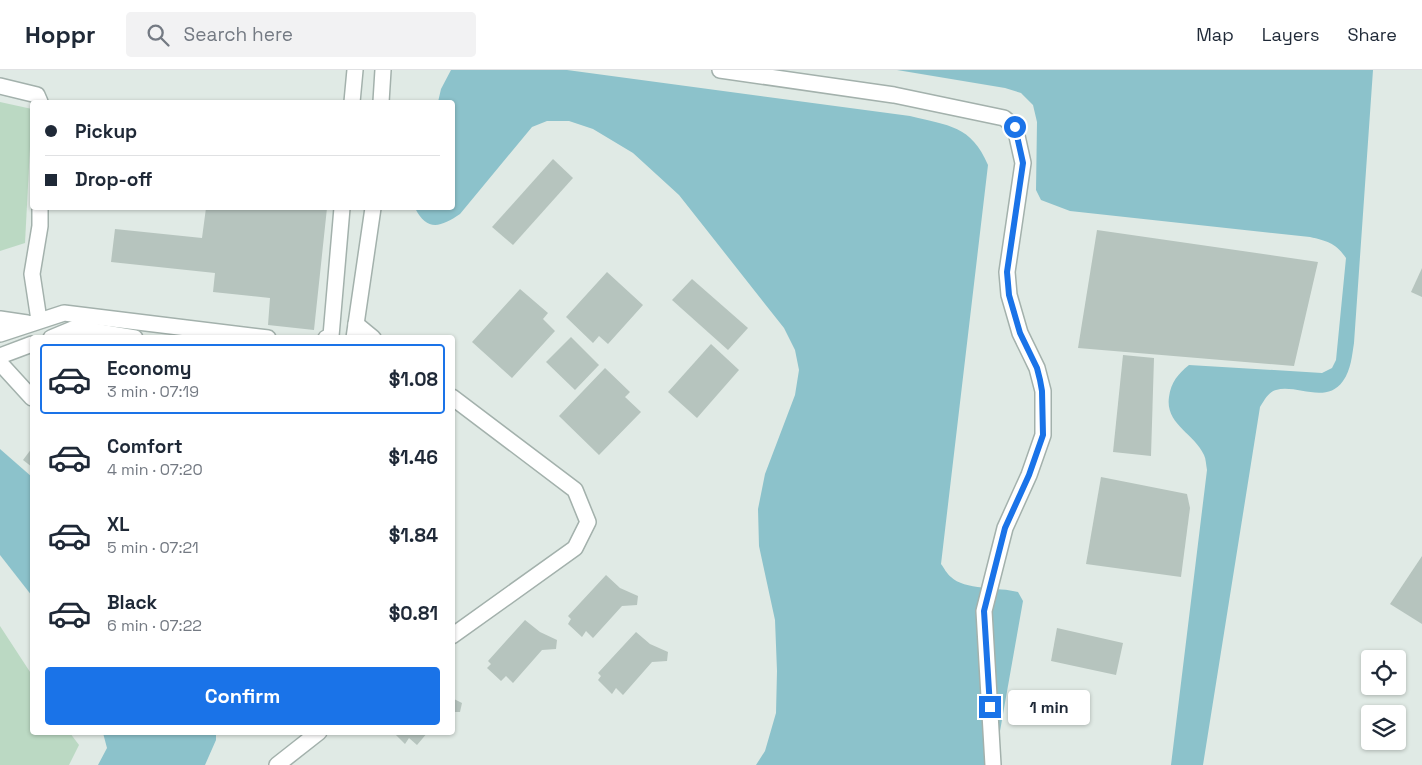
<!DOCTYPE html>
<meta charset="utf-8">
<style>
body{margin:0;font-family:"Space Grotesk",sans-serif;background:#f2f2f3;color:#1f2937;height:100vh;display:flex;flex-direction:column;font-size:19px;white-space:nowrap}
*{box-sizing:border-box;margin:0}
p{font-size:16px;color:#747a83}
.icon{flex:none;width:28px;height:28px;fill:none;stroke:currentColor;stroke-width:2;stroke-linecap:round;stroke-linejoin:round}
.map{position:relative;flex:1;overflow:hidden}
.details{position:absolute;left:30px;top:265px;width:425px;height:400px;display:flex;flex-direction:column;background:#fff;border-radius:5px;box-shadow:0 1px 4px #0004}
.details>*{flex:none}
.hud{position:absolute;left:30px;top:30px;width:425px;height:110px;border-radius:5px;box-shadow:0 1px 4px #0004;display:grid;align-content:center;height:110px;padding:0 15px;background:#fff}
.tools{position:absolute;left:1361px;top:580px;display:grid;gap:10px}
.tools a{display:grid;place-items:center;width:45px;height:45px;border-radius:5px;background:#fff;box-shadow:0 1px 4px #0004;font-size:25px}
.end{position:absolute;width:22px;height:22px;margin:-11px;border:6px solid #1a73e8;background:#fff;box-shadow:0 0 0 2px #fff}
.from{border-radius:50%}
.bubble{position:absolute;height:35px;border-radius:5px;background:#fff;box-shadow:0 1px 4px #0004;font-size:16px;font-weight:700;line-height:35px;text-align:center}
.hud b{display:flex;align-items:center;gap:18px;height:48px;font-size:19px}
.hud b+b{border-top:1px solid #e0e1e3}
.hud i{width:12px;height:12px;background:#1f2937}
ul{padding:9px 0 0;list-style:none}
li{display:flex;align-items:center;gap:15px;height:70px;margin:0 10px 8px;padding:0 5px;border:2px solid transparent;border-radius:5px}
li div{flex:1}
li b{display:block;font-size:19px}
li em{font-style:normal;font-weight:700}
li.current{border-color:#1a73e8}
li>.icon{width:45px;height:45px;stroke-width:1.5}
.button{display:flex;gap:10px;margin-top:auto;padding:10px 15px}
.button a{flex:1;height:58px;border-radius:5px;background:#1a73e8;color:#fff;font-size:20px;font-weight:700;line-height:58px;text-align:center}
header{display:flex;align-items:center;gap:30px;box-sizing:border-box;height:70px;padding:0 25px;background:#fff;border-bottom:1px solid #e0e1e3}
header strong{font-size:24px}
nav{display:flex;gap:28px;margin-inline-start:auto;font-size:18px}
.search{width:350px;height:45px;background:#f2f2f3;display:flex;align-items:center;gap:12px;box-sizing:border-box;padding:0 18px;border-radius:5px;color:#747a83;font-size:19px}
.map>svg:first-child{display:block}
</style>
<header>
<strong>Hoppr</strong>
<div class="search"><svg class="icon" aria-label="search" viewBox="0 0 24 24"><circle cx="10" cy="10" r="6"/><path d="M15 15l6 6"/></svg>Search here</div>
<nav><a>Map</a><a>Layers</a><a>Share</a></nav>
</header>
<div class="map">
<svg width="1422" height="695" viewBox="0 0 1422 695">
<rect width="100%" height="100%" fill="#e0eae5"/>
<g fill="#bbd9c3">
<polygon points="0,32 32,39 25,173 0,181"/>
<polygon points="0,556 32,605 32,662 70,663 79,675 69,695 0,695"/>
</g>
<g fill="#8cc2cb">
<path d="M451,0h116l343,46c39,10 61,9 78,49l-47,399c3,4 6,10 10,13 13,13 48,10 67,15l5,9 -29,164h-238l9,-14 11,-38 1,-42 -2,-51 -16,-74 -1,-37 7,-35 30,-79 4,-25 -4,-20 -11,-22 -105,-133 -46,-42 -40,-24 -24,-8h-22l-15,6 -72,87c-19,13 -33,18 -45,-6h37v-106h-14l3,-13z"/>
<path d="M897,0h476l-19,273c-2,12 -3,27 -11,38 -17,24 -46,3 -67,9 -8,2 -12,11 -16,17l-57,358h-32l36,-295c-1,-5 -1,-11 -3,-15 -10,-22 -39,-31 -35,-58 2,-15 9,-23 20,-32l133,8 10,-5 4,-8 10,-102c-10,-15 -19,-17 -36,-21l-240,-26 -29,-11 -5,-10 1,-68 -4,-17 -12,-12 -16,-5z"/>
<polygon points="0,379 32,407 32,526 0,485"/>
<polygon points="103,663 216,663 216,670 205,695 98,695 107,678"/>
</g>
<g fill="#b6c4be">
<polygon points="553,89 573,108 513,175 492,157"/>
<polygon points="206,138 327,138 314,260 268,255 270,228 213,222 215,203 111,192 115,159 202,168"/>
<polygon points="1097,160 1318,192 1294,296 1078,278"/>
<polygon points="1422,198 1422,227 1411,222"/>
<polygon points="607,202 643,235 608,274 599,266 593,273 566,247"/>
<polygon points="692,209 748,258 728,280 672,230"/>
<polygon points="520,219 548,243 543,249 555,261 512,308 472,272"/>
<polygon points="571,267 599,295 575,320 546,292"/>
<polygon points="711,274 739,300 697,348 668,322"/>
<polygon points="1123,285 1154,288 1151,386 1113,382"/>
<polygon points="605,298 630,322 625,327 641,342 599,385 559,346"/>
<polygon points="32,378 32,397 23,390"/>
<polygon points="1101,407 1187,424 1190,438 1181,507 1086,494"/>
<polygon points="1422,486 1422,554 1390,534"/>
<polygon points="606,505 620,518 638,526 637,535 622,536 593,568 586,561 582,567 568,554 571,549 568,546"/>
<polygon points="525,550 540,562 557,570 556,579 542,580 513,613 506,606 501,611 487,598 491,594 488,591"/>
<polygon points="1057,558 1123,573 1116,605 1051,591"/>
<polygon points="636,562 650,574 668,582 667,591 652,592 623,625 616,618 612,624 598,610 601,606 598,603"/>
<polygon points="452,628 462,633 460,642 452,642"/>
<polygon points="393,662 428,662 417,675 409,668 405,674"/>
</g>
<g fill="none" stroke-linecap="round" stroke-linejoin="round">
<defs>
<g id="minor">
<polyline points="720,0 894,25 1004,48 1015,57 1023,93 1007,202 1009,225 1020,263 1037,298 1043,321 1043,365 1029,405 1005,458 984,541 993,695"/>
<polyline points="0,16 37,25 40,32"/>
<polyline points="352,32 355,0"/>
<polyline points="381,32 383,0"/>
<polyline points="0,249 27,253"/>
<polyline points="39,250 32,204 40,156 40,138"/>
<polyline points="356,254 373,268"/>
<polyline points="0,264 64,243 268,268"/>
<polyline points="51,268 75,258 135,268"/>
<polyline points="326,268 331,266 342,138"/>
<polyline points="354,268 373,138"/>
<polyline points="0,286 32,274"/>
<polyline points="0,293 32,328"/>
<polyline points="452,327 575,420 588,452 575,478 452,566"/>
<polyline points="277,695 319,662"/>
</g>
</defs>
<use href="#minor" stroke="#a3b1ac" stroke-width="18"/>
<use href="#minor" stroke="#fff" stroke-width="15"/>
</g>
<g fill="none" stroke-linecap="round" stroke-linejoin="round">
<polyline stroke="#1a73e8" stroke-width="6" points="990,637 984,541 1005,458 1029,405 1043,365 1042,321 1040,310 1037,298 1020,263 1009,225 1007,202 1023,93 1015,57"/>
</g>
</svg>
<div class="tools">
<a><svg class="icon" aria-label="locate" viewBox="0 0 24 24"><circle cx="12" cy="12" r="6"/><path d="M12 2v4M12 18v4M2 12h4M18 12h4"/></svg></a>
<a><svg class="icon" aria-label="layers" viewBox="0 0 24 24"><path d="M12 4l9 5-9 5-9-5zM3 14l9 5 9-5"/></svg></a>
</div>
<i class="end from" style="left:1015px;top:57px"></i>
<i class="end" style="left:990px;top:637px"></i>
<div class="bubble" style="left:1008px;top:620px;width:82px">1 min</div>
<div class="hud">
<b><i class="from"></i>Pickup</b>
<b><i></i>Drop-off</b>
</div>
<section class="details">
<ul>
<li class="current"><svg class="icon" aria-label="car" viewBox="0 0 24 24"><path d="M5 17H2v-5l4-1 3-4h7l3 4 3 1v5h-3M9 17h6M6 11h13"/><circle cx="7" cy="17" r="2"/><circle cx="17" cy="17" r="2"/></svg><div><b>Economy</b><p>3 min · 07:19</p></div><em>$1.08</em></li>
<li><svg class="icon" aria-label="car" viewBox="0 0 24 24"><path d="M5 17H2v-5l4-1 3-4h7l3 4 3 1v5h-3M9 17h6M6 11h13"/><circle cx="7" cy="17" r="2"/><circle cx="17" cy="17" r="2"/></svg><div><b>Comfort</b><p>4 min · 07:20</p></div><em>$1.46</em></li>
<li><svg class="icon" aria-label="car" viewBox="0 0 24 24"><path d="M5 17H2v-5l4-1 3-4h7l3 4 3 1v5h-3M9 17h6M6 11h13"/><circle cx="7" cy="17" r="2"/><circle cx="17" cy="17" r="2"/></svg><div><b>XL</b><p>5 min · 07:21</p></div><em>$1.84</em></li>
<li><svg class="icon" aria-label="car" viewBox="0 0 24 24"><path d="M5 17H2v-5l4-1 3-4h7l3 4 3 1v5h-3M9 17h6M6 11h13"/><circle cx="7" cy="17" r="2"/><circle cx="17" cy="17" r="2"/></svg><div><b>Black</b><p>6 min · 07:22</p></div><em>$0.81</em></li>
</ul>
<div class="button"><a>Confirm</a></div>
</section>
</div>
